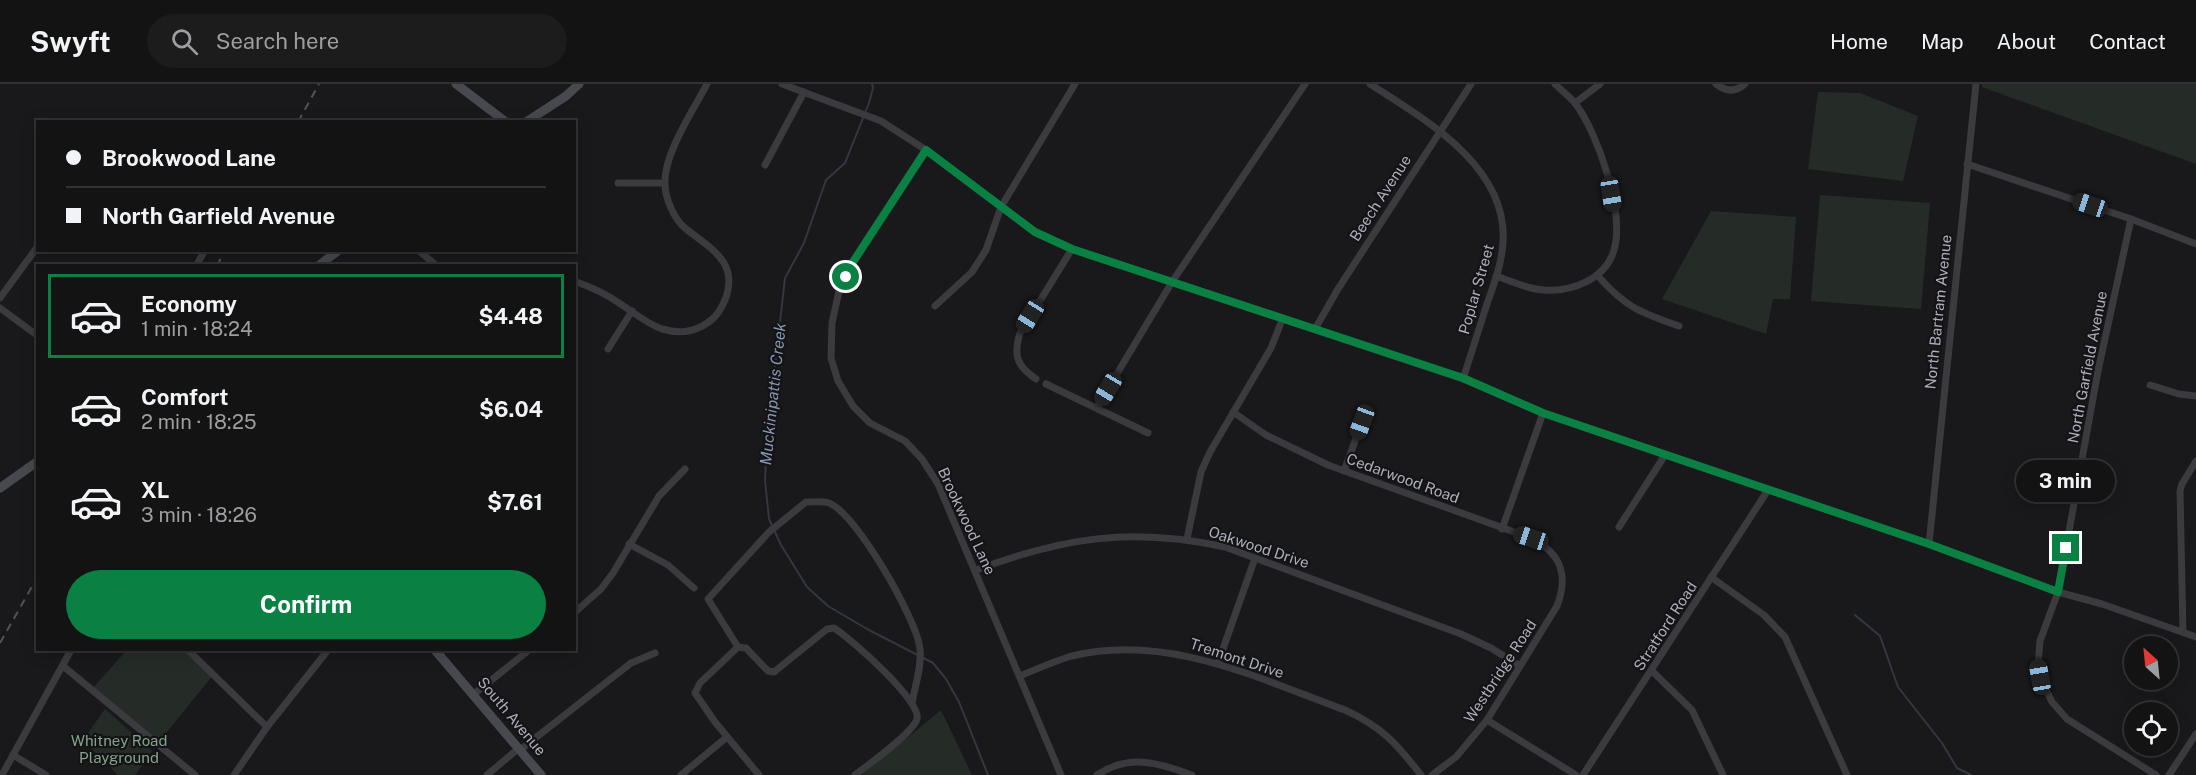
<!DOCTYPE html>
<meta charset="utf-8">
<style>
body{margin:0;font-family:"Public Sans",sans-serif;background:#1c1c1d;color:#f1f3f6;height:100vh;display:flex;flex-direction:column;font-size:22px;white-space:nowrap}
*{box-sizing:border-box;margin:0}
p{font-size:20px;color:#9d9ea0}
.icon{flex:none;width:33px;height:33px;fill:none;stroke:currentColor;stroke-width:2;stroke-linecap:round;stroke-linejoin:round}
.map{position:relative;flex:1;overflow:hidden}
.details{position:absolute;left:36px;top:180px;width:540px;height:387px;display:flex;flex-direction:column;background:#131314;border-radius:0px;box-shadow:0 3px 15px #0003,0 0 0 2px #323234}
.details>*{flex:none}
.banner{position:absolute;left:36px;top:36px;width:540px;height:132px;border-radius:0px;box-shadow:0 3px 15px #0003,0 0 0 2px #323234;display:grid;align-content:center;height:132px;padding:0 30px;background:#131314}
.needle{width:39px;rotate:333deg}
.tools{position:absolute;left:2124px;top:552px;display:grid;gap:12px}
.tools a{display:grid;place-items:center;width:54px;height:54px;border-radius:50%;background:#131314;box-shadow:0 3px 15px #0003,0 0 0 2px #323234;font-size:30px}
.end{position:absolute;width:27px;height:27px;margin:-14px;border:8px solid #0b8043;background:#fff;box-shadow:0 0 0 3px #fff}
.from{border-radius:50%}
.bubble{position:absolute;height:42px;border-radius:21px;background:#131314;box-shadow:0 3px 15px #0003,0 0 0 2px #323234;font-size:20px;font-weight:700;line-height:42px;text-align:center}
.car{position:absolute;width:18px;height:36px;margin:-18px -9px;border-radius:8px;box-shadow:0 0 4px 2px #0007;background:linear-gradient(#222 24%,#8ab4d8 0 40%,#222 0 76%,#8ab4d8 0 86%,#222 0)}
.banner b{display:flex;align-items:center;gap:21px;height:57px;font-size:22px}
.banner b+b{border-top:2px solid #323234}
.banner i{width:15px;height:15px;background:#f1f3f6}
ul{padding:10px 0 0;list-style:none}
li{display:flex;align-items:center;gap:18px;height:84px;margin:0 12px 9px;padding:0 18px;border:3px solid transparent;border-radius:0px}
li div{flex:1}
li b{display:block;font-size:22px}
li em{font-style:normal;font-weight:700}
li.selected{border-color:#0b8043}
li>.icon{width:54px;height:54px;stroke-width:1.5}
.button{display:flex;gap:12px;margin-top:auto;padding:12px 30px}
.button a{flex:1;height:69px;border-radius:36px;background:#0b8043;color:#fff;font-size:24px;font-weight:700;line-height:69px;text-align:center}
header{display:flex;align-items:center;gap:36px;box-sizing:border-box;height:84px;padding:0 30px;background:#131314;border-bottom:2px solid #323234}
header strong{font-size:28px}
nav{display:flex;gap:33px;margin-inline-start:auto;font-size:21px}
.search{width:420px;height:54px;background:#1c1c1d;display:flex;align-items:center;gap:15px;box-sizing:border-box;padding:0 21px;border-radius:33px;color:#9d9ea0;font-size:22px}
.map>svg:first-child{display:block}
</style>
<header>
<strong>Swyft</strong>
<div class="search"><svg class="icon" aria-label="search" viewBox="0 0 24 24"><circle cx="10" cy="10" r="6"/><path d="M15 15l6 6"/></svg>Search here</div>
<nav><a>Home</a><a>Map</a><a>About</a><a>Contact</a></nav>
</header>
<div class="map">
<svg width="2196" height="691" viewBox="0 0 2196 691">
<rect width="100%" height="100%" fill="#19191b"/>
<g fill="#252c27">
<polygon points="1982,0 2196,0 2196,80 1982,3"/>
<polygon points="1818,8 1860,9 1918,32 1903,97 1808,85"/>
<polygon points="1820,111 1930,119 1921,225 1811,217"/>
<polygon points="1711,127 1796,133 1790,215 1773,215 1766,250 1662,215"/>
<polygon points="127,566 188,566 214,590 157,660 91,606"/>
<polygon points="105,625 152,667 135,691 118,691 83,656"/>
<polygon points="941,626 972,691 862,691"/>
</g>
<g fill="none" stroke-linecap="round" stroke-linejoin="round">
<g stroke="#323740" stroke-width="2">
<polyline points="872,0 873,4 869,19 845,79 826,96 804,159 785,194 767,352 765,396 769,435 781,461 807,503 828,522 867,545 933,579 946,595 959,618 988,691"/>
<polyline points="1855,531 1880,552 1898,603 1942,659 1957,684 1971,691"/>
</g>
<g stroke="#3a3a3f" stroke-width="7">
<polyline points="782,0 881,37 926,66 1035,148 1072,165 1463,295 1543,329 1929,460 2058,508 2102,520 2196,553"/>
<path d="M1370,0c54,35 138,82 133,158 -1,21 -9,42 -16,62 -8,25 -16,50 -24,75"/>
<path d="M1716,0c10,8 20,8 29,0"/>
<polyline points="1575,19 1600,0"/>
<polyline points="926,66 853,178 839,207 832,239 831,274 838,297 853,322 870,339 905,357 922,375 938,400 1061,691"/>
<polyline points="1967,80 2131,135 2196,160"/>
<polyline points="765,81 804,8"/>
<polyline points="618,99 664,99"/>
<polyline points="2131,135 2098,287 2058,508 2040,557 2038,581 2040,593 2052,618 2067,635 2156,691"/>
<polyline points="418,166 437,182"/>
<polyline points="196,182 205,166"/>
<path d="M1496,192c15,5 33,14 48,14 28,2 62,-11 70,-40 11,-37 -16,-117 -39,-147 -6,-7 -14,-13 -20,-19"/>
<path d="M1598,192c27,31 43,37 81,50"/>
<path d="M574,197c17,6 31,12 45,22 13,8 28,21 43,26 11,3 25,4 36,-1 14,-6 21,-14 27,-28 15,-39 -16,-52 -40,-72 -11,-9 -20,-30 -20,-44 -2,-29 29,-75 42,-100"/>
<polyline points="0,214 38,162"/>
<polyline points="935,222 972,188 986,166 1001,123 1075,0"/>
<polyline points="0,224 38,252"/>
<polyline points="1315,245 1338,205 1471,0"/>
<polyline points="608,265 632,227"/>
<path d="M1036,295c-19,-13 -23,-23 -16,-46l52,-84"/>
<polyline points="1046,300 1148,349"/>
<polyline points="2150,301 2179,310 2196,312"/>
<polyline points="1097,323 1172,198 1305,0"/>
<path d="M1233,328l33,23 62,30 203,73c30,15 38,37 26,68l-70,114 -31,37 -24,18"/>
<polyline points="1344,387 1362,338"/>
<polyline points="1619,443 1665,371"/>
<polyline points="1502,445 1543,329"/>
<polyline points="1187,455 1201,388 1210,368 1271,264 1282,236"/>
<polyline points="629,460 668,481 694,504"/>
<polyline points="1929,460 1976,0"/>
<path d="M976,486c89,-33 156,-43 249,-23l236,87 30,14 29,18"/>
<polyline points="1711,493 1764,531 1785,553 1847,691"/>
<polyline points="574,529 601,505 613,489 659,412 685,385"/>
<polyline points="2183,548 2180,407 2182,400 2196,377"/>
<path d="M738,563l-30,-48 61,-67 37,-30c6,0 16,-1 23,1 26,9 88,116 91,146 2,17 -5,37 -8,54"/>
<path d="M738,563l8,1 22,23 6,1 53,-43 7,-1c16,10 88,73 83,91 -4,14 -49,46 -62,56"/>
<polyline points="738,563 700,599 695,609 715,638 759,691"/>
<polyline points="188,566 267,643"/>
<polyline points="1218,579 1255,474"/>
<polyline points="63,582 195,691"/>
<polyline points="1652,587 1692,626 1723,691"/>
<path d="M1020,592c17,-7 34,-15 52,-20 95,-23 185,22 273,54 37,17 51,33 76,65"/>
<polyline points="474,610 529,566"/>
<polyline points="1487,636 1576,691"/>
<polyline points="520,666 631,579 655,569"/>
<polyline points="13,671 46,691"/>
<polyline points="2,691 71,566"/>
<polyline points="234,691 267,643 328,566"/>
<polyline points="487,691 519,664"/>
<polyline points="681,691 727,653"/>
<path d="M1097,691c33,-22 60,-12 95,0"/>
<polyline points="1583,691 1768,406"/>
<polyline points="2169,691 2196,650"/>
</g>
<g stroke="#48494f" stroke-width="9">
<polyline points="456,0 506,38"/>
<polyline points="526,38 566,12 579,0"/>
<polyline points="318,182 339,166"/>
<polyline points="0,404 38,377"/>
<polyline points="435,566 541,691"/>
</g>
<g stroke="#53545a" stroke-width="2" stroke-dasharray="8 6" stroke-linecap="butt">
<polyline points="298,38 319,0"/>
<polyline points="217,182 225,166"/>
<polyline points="0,559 38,492"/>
</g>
</g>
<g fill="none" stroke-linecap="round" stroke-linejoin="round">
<polyline stroke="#0b8043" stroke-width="8" points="846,193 853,178 926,66 1035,148 1072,165 1463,294 1543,329 1929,460 2058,508 2066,464"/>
</g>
<g text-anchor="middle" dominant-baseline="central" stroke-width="4.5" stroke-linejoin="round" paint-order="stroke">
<g font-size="15" fill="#acaeb9" stroke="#141416">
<text transform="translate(1380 114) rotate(-57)">Beech Avenue</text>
<text transform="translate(1476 205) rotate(-74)">Poplar Street</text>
<text transform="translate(1938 228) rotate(-84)">North Bartram Avenue</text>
<text transform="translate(2087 283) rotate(-79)">North Garfield Avenue</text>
<text transform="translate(1403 394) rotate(20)">Cedarwood Road</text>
<text transform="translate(967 437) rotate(65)">Brookwood Lane</text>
<text transform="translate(1259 463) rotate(18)">Oakwood Drive</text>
<text transform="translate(1665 542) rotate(-57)">Stratford Road</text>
<text transform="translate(1237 574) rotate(18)">Tremont Drive</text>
<text transform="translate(1500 587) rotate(-57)">Westbridge Road</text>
<text transform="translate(512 632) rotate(50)">South Avenue</text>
</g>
<g font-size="15" fill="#85a28c" stroke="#141416">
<text x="119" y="656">Whitney Road<tspan x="119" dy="17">Playground</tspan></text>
</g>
<g font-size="16" font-style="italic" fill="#8796b0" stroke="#141416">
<text transform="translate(773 310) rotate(-84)">Muckinipattis Creek</text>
</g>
</g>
</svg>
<div class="tools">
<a><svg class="needle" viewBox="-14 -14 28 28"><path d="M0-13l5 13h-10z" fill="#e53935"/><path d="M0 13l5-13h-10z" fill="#9d9ea0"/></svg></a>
<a><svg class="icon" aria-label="locate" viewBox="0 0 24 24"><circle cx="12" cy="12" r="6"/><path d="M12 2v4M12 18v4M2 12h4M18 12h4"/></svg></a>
</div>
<i class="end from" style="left:846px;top:193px"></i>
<i class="end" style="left:2066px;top:464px"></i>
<div class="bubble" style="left:2016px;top:376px;width:99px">3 min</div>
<i class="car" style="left:1611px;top:110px;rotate:171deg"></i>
<i class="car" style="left:2090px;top:121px;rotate:289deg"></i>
<i class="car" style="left:1030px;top:232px;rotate:212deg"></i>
<i class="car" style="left:1108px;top:305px;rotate:211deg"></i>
<i class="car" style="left:1362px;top:338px;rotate:200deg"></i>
<i class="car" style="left:1531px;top:454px;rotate:288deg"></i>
<i class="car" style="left:2040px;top:593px;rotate:350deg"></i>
<div class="banner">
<b><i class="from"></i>Brookwood Lane</b>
<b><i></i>North Garfield Avenue</b>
</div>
<section class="details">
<ul>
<li class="selected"><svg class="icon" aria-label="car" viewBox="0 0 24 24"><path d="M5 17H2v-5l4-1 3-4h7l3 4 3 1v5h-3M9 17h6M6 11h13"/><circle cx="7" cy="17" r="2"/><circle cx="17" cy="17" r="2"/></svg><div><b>Economy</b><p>1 min · 18:24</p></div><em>$4.48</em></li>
<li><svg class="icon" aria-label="car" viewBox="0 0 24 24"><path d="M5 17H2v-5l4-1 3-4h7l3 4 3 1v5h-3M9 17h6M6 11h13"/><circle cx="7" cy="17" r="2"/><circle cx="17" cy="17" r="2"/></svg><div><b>Comfort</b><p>2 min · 18:25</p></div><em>$6.04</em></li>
<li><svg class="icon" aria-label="car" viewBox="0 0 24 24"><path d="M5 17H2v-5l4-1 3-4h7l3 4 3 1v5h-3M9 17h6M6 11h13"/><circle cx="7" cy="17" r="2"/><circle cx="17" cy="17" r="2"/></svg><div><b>XL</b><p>3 min · 18:26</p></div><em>$7.61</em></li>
</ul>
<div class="button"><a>Confirm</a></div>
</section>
</div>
